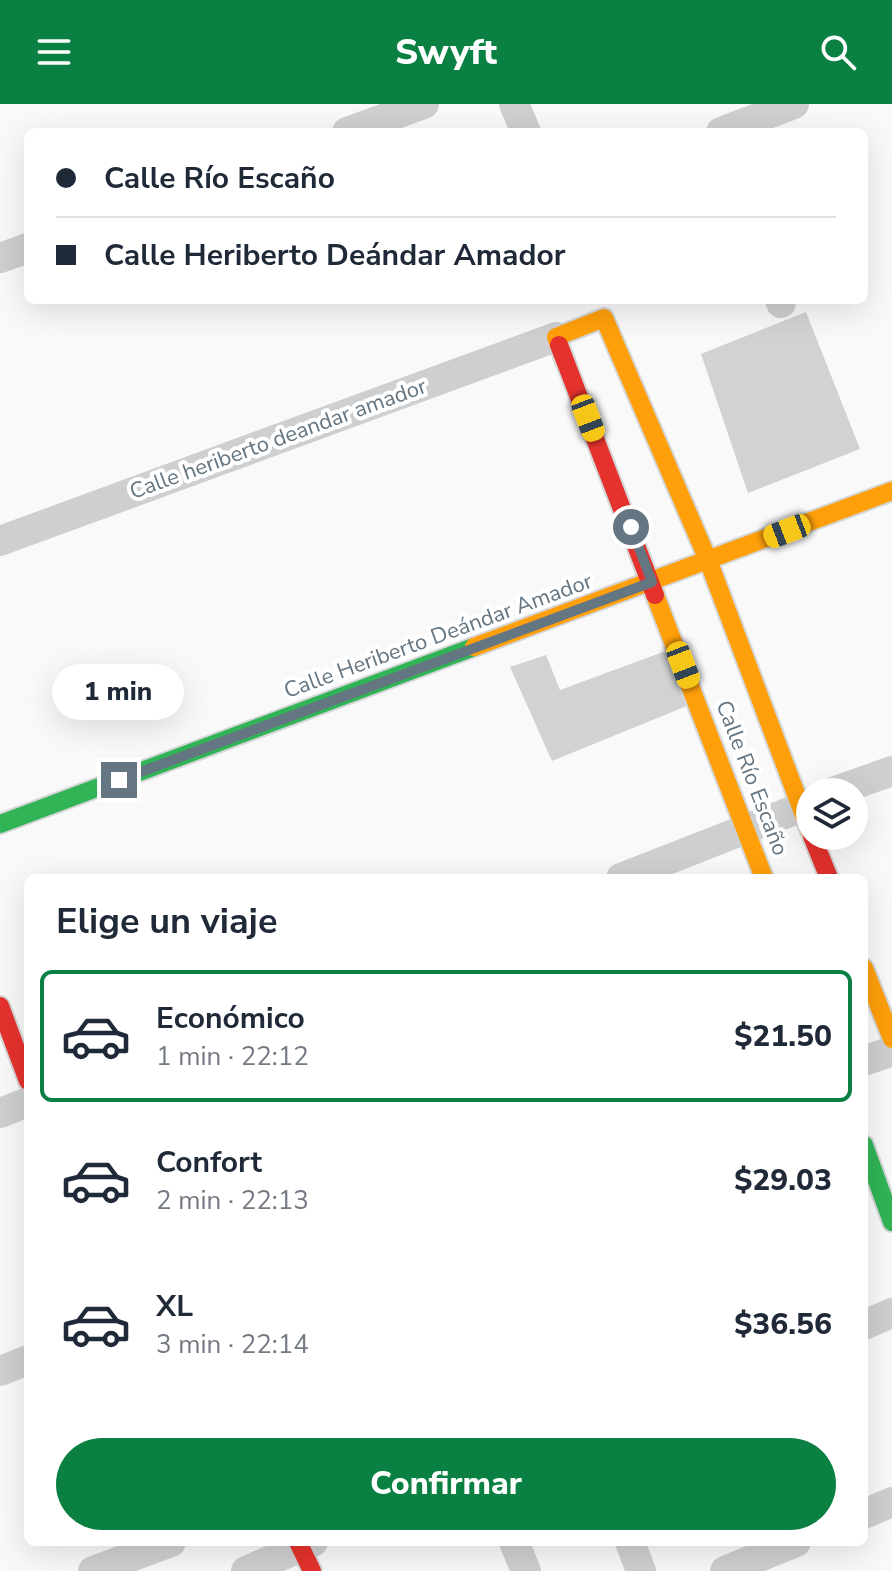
<!DOCTYPE html>
<html lang="es">
<meta charset="utf-8">
<style>
body{margin:0;font-family:"Nunito Sans",sans-serif;background:#f2f2f3;color:#1f2937;height:100vh;display:flex;flex-direction:column;font-size:30px;white-space:nowrap}
*{box-sizing:border-box;margin:0}
p{font-size:26px;color:#747a83}
.icon{flex:none;width:44px;height:44px;fill:none;stroke:currentColor;stroke-width:2;stroke-linecap:round;stroke-linejoin:round}
.map{position:relative;flex:1;overflow:hidden}
.drawer{position:absolute;left:24px;top:770px;width:844px;height:672px;display:flex;flex-direction:column;background:#fff;border-radius:12px;box-shadow:0 8px 32px #0002}
.drawer>*{flex:none}
.banner{position:absolute;left:24px;top:24px;width:844px;height:176px;border-radius:12px;box-shadow:0 8px 32px #0002;display:grid;align-content:center;height:176px;padding:0 32px;background:#fff}
.buttons{position:absolute;left:796px;top:674px;display:grid;gap:16px}
.buttons a{display:grid;place-items:center;width:72px;height:72px;border-radius:50%;background:#fff;box-shadow:0 8px 32px #0002;font-size:40px}
.end{position:absolute;width:36px;height:36px;margin:-18px;border:10px solid #657683;background:#fff;box-shadow:0 0 0 4px #fff}
.from{border-radius:50%}
.bubble{position:absolute;height:56px;border-radius:28px;background:#fff;box-shadow:0 8px 32px #0002;font-size:26px;font-weight:800;line-height:56px;text-align:center}
.car{position:absolute;width:24px;height:48px;margin:-24px -12px;border-radius:10px;box-shadow:0 0 6px 2px #0007;background:linear-gradient(#f5c518 24%,#345 0 40%,#f5c518 0 76%,#345 0 86%,#f5c518 0)}
.banner b{display:flex;align-items:center;gap:28px;height:76px;font-size:30px}
.banner b+b{border-top:2px solid #e0e1e3}
.banner i{width:20px;height:20px;background:#1f2937}
ul{padding:0;list-style:none}
li{display:flex;align-items:center;gap:24px;height:132px;margin:0 16px 12px;padding:0 16px;border:4px solid transparent;border-radius:12px}
li div{flex:1}
li b{display:block;font-size:30px}
li em{font-style:normal;font-weight:800}
li.on{border-color:#0b8043}
li>.icon{width:72px;height:72px;stroke-width:1.5}
h2{padding:0 32px;font-size:36px;line-height:96px}
.primary-button{display:flex;gap:16px;margin-top:auto;padding:16px 32px}
.primary-button a{flex:1;height:92px;border-radius:48px;background:#0b8043;color:#fff;font-size:32px;font-weight:800;line-height:92px;text-align:center}
header{display:flex;justify-content:space-between;align-items:center;height:104px;padding:0 32px;background:#0b8043;color:#fff;font-size:36px;font-weight:800}
.map>svg:first-child{display:block}
</style>
<header><svg class="icon" aria-label="menu" viewBox="0 0 24 24"><path d="M4 6h16M4 12h16M4 18h16"/></svg>Swyft<svg class="icon" aria-label="search" viewBox="0 0 24 24"><circle cx="10" cy="10" r="6"/><path d="M15 15l6 6"/></svg></header>
<div class="map">
<svg width="892" height="1467" viewBox="0 0 892 1467">
<rect width="100%" height="100%" fill="#f9f9f9"/>
<g fill="#d0d2d3">
<polygon points="806,208 860,345 748,389 701,250"/>
<polygon points="671,545 694,599 552,657 510,563 546,551 560,586"/>
</g>
<g fill="none" stroke-linecap="round" stroke-linejoin="round">
<defs>
<g id="fast">
<polyline points="0,720 474,543"/>
<polyline points="864,1041 892,1118"/>
</g>
<g id="slow">
<polyline points="559,241 556,233 604,214 708,456 810,727"/>
<polyline points="655,491 764,774"/>
<polyline points="474,543 892,387"/>
<polyline points="864,864 892,935"/>
</g>
<g id="jam">
<polyline points="559,241 655,491"/>
<polyline points="812,732 829,774"/>
<polyline points="0,902 28,977"/>
<polyline points="298,1438 312,1467"/>
</g>
</defs>
<use href="#fast" stroke="#d5d6d7" stroke-width="22"/>
<use href="#slow" stroke="#d5d6d7" stroke-width="22"/>
<use href="#jam" stroke="#d5d6d7" stroke-width="22"/>
<g stroke="#cecfd0" stroke-width="30">
<polyline points="514,0 526,28"/>
<polyline points="347,28 424,0"/>
<polyline points="721,28 794,0"/>
<polyline points="0,154 28,144"/>
<polyline points="780,196 781,199"/>
<polyline points="0,437 556,233"/>
<polyline points="833,688 892,667"/>
<polyline points="621,774 810,700"/>
<polyline points="864,957 892,947"/>
<polyline points="0,1009 28,998"/>
<polyline points="864,1221 892,1209"/>
<polyline points="0,1267 28,1256"/>
<polyline points="864,1410 892,1398"/>
<polyline points="514,1438 526,1467"/>
<polyline points="630,1438 641,1467"/>
<polyline points="93,1467 171,1438"/>
<polyline points="246,1467 313,1438"/>
<polyline points="725,1467 796,1438"/>
</g>
<use href="#fast" stroke="#30b455" stroke-width="18"/>
<use href="#slow" stroke="#ff9f0a" stroke-width="18"/>
<use href="#jam" stroke="#e5322d" stroke-width="18"/>
</g>
<g fill="none" stroke-linecap="round" stroke-linejoin="round">
<polyline stroke="#657683" stroke-width="10" points="119,676 652,478 631,423"/>
</g>
<g text-anchor="middle" dominant-baseline="central" stroke-width="8" stroke-linejoin="round" paint-order="stroke">
<g font-size="22" fill="#657683" stroke="#fff">
<text transform="translate(278 335) rotate(-20)">Calle heriberto deandar amador</text>
<text transform="translate(438 532) rotate(-20)">Calle Heriberto Deándar Amador</text>
<text transform="translate(752 674) rotate(69)">Calle Río Escaño</text>
</g>
</g>
</svg>
<div class="buttons">
<a><svg class="icon" aria-label="layers" viewBox="0 0 24 24"><path d="M12 4l9 5-9 5-9-5zM3 14l9 5 9-5"/></svg></a>
</div>
<i class="end from" style="left:631px;top:423px"></i>
<i class="end" style="left:119px;top:676px"></i>
<div class="bubble" style="left:52px;top:560px;width:132px">1 min</div>
<i class="car" style="left:588px;top:314px;rotate:159deg"></i>
<i class="car" style="left:787px;top:427px;rotate:249deg"></i>
<i class="car" style="left:683px;top:561px;rotate:159deg"></i>
<div class="banner">
<b><i class="from"></i>Calle Río Escaño</b>
<b><i></i>Calle Heriberto Deándar Amador</b>
</div>
<section class="drawer">
<h2>Elige un viaje</h2>
<ul>
<li class="on"><svg class="icon" aria-label="car" viewBox="0 0 24 24"><path d="M5 17H2v-5l4-1 3-4h7l3 4 3 1v5h-3M9 17h6M6 11h13"/><circle cx="7" cy="17" r="2"/><circle cx="17" cy="17" r="2"/></svg><div><b>Económico</b><p>1 min · 22:12</p></div><em>$21.50</em></li>
<li><svg class="icon" aria-label="car" viewBox="0 0 24 24"><path d="M5 17H2v-5l4-1 3-4h7l3 4 3 1v5h-3M9 17h6M6 11h13"/><circle cx="7" cy="17" r="2"/><circle cx="17" cy="17" r="2"/></svg><div><b>Confort</b><p>2 min · 22:13</p></div><em>$29.03</em></li>
<li><svg class="icon" aria-label="car" viewBox="0 0 24 24"><path d="M5 17H2v-5l4-1 3-4h7l3 4 3 1v5h-3M9 17h6M6 11h13"/><circle cx="7" cy="17" r="2"/><circle cx="17" cy="17" r="2"/></svg><div><b>XL</b><p>3 min · 22:14</p></div><em>$36.56</em></li>
</ul>
<div class="primary-button"><a>Confirmar</a></div>
</section>
</div>
